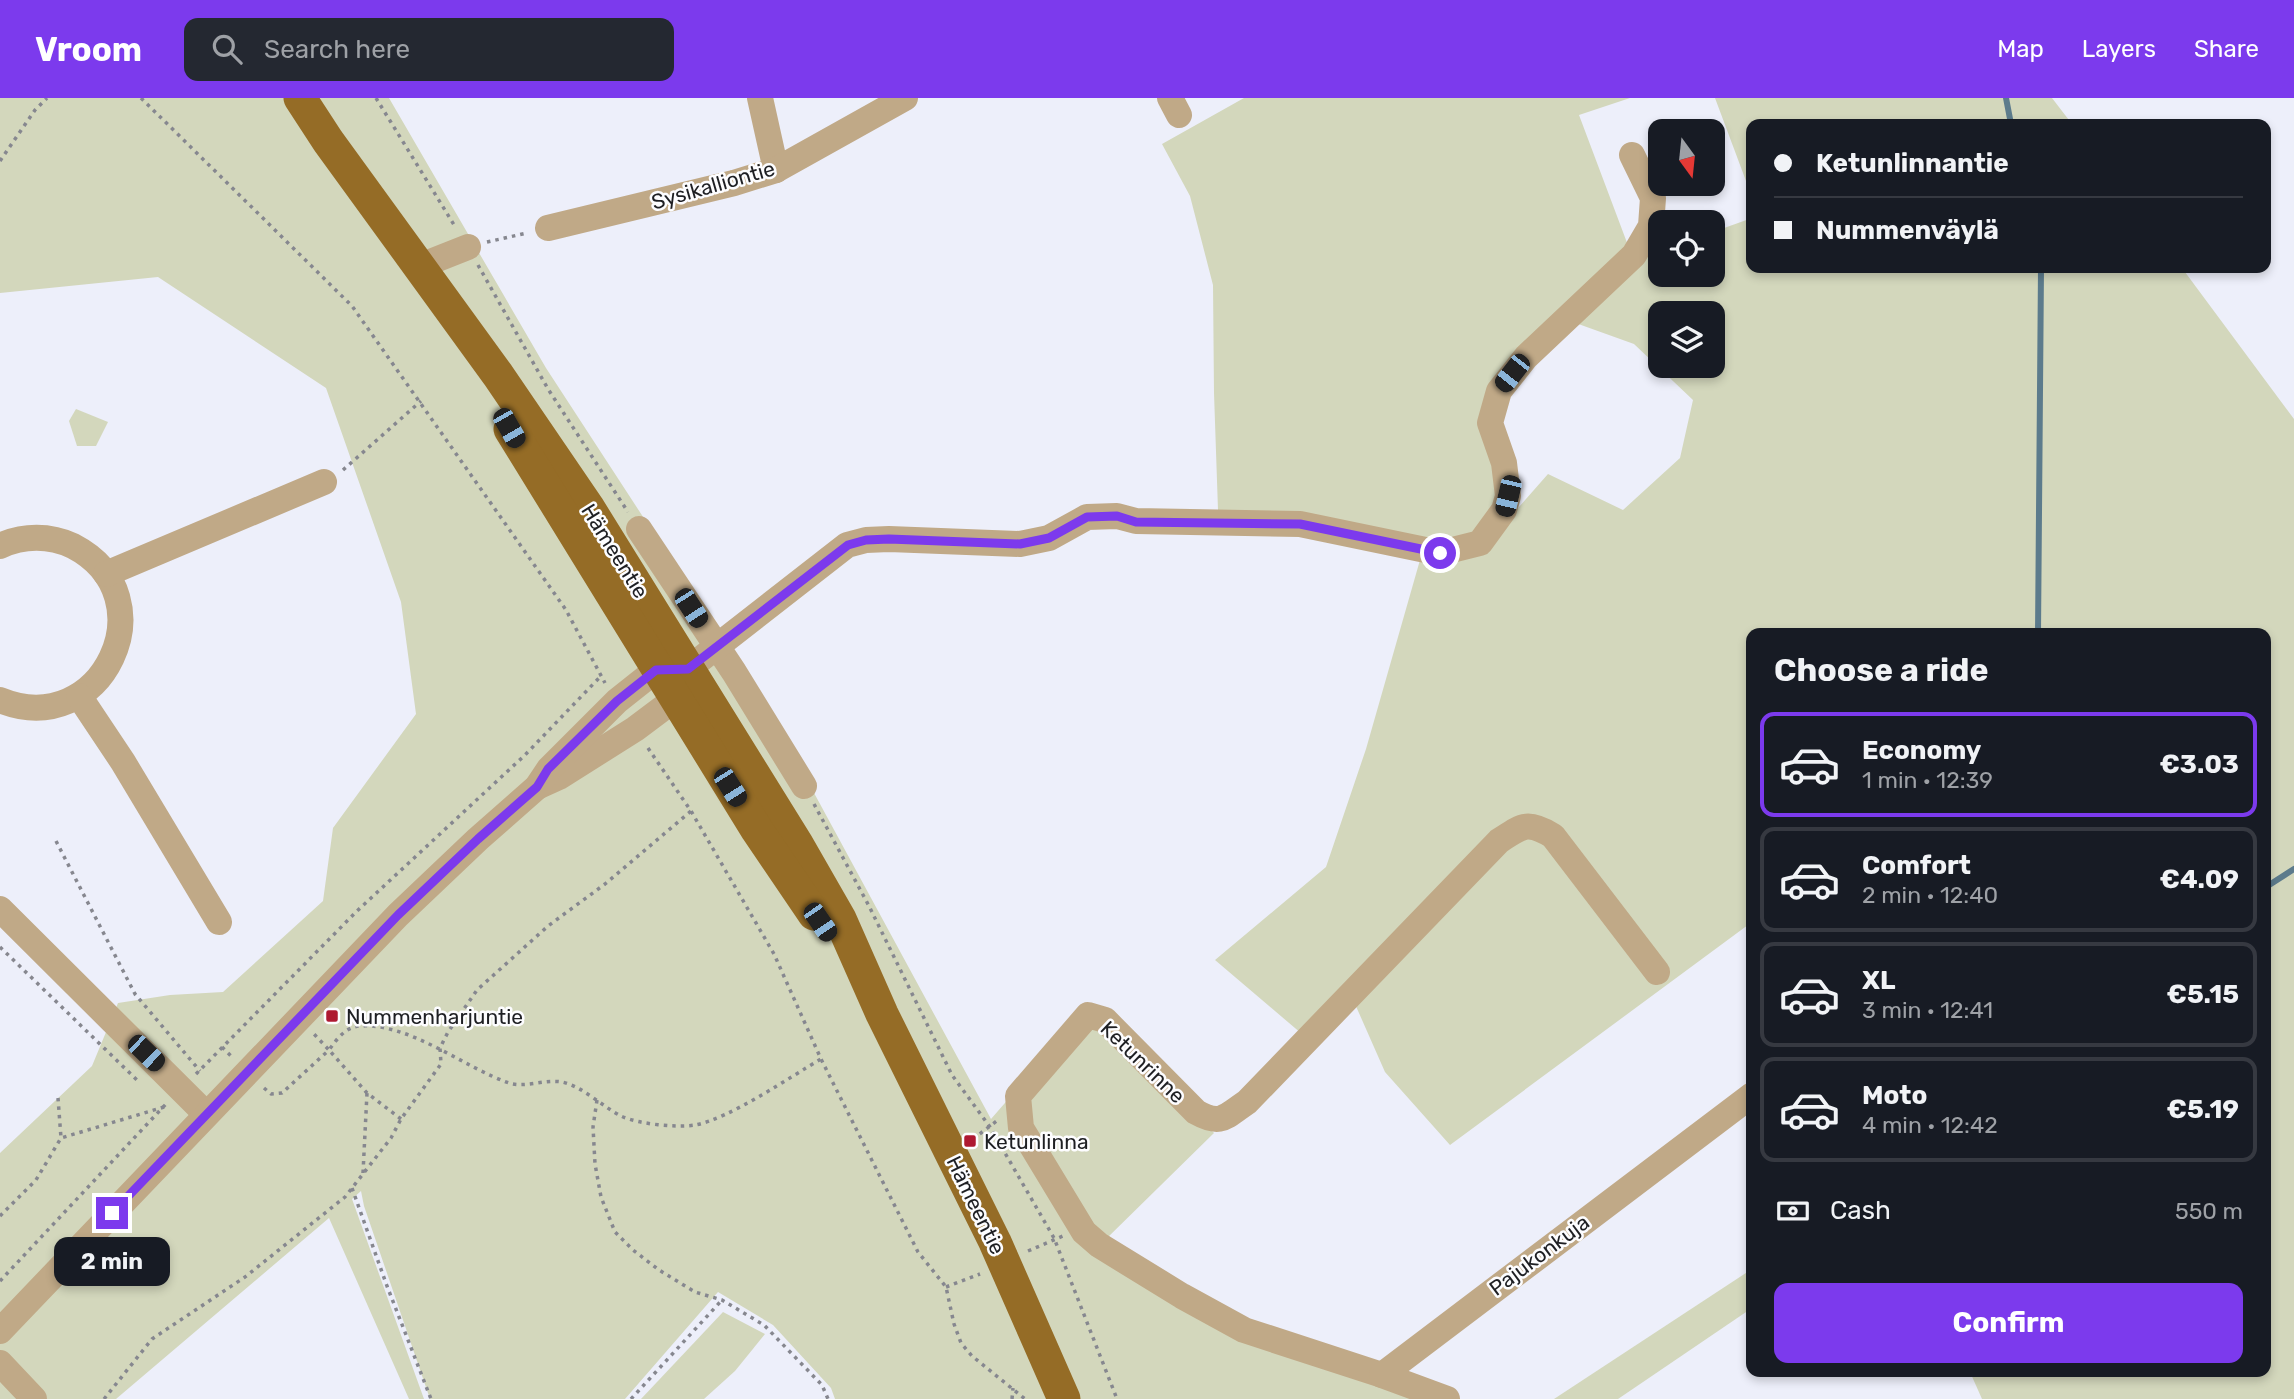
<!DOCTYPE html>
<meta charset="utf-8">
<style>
body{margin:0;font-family:Rubik,sans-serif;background:#242831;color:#f1f3f6;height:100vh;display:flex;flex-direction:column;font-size:26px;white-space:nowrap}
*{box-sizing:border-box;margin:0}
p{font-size:23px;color:#9ea1a6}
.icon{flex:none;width:38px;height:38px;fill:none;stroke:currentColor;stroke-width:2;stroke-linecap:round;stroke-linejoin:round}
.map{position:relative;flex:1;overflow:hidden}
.sheet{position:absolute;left:1746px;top:530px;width:525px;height:749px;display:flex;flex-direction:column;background:#171b24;border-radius:14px;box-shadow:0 4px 10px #0003}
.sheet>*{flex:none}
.top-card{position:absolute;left:1746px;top:21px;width:525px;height:154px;border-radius:14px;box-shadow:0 4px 10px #0003;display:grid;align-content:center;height:154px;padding:0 28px;background:#171b24}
.needle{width:46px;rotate:165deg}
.buttons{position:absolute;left:1648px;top:21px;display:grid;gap:14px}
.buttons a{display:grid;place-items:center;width:77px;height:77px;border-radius:14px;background:#171b24;box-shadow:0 4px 10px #0003;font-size:35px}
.end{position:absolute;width:32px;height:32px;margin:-16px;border:9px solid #7c3aed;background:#fff;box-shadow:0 0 0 4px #fff}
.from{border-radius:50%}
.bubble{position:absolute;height:49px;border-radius:14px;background:#171b24;box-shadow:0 4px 10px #0003;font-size:23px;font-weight:700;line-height:49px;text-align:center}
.car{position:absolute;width:21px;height:42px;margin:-21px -10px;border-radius:9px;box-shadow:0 0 5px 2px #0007;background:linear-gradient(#222 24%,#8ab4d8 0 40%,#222 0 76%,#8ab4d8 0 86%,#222 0)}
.top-card b{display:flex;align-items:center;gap:24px;height:66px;font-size:26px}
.top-card b+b{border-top:2px solid #363941}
.top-card i{width:18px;height:18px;background:#f1f3f6}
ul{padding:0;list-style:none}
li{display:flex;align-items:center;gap:21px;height:105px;margin:0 14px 10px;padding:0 14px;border:4px solid #363941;border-radius:14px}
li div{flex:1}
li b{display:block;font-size:26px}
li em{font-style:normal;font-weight:700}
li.selected{border-color:#7c3aed}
li>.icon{width:63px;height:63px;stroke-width:1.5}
h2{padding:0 28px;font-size:32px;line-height:84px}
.pay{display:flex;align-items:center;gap:18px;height:77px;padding:0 28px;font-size:26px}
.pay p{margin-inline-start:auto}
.action{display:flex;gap:14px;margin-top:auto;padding:14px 28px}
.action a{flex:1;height:80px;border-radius:14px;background:#7c3aed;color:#fff;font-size:28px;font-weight:700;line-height:80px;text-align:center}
header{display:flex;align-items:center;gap:42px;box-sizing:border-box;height:98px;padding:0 35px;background:#7c3aed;color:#fff}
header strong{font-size:33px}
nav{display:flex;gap:38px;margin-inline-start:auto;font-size:24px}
.search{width:490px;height:63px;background:#242831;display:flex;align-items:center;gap:18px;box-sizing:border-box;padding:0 24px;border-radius:14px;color:#9ea1a6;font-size:26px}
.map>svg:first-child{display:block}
</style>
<header>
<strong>Vroom</strong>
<div class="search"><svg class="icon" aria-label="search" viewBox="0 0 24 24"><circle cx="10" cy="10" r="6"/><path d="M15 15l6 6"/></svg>Search here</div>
<nav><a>Map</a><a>Layers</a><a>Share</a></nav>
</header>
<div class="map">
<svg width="2294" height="1301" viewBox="0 0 2294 1301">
<rect width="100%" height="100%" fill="#edeffa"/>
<g fill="#d3d7bc" fill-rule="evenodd">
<polygon points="0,0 389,0 546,270 720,537 807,682 991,1021 1090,907 1214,1035 1104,1143 1228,1220 1457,1301 835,1301 831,1290 773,1227 718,1194 625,1301 430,1301 364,1108 361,1093 352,1101 424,1301 409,1301 329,1120 116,1301 0,1301 0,1055 92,968 118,905 170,897 223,894 323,803 333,730 416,616 401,504 326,290 158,179 0,195"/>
<polygon points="1244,0 1630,0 1579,17 1629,150 1491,291 1499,408 1475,439 1439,449 1218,412 1214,295 1213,187 1190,98 1162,46"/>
<polygon points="1715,0 2052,0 2072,26 1752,26 1752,99"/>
<path d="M1752,120v50h430l112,151v980h-312l-12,-27h296v-738h-514v288l-302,223 -65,-73 -30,-68 -53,30 -87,-74 111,-93 40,-118 54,-189 63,-12 65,-74 75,36 57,-52 13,-58 -59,-56 -64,-23 68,-62 23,-8v24h52v-43zM1661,215h52v53h-52z"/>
<polygon points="76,311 108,324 96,348 77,348 69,323"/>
<polygon points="1752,1171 1752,1210 1618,1301 1554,1301"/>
<polygon points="723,1214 765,1236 735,1273 704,1301 641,1301"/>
</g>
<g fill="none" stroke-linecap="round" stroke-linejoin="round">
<g stroke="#5c7b8c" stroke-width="6">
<polyline points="2006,0 2011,26"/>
<polyline points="2038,536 2041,170"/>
<polyline points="2266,789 2294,771"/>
</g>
<g stroke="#86878f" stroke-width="3.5" stroke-dasharray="3.5 5" stroke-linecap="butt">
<polyline points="141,0 352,208 566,512 605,585"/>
<polyline points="376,0 456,130"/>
<polyline points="0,63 35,12 47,0"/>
<polyline points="487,144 527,135"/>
<polyline points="478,167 548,291 628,414"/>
<polyline points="343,372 421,303"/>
<polyline points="648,650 691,713 774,856 821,961 918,1154 946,1189 954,1226 961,1245 972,1258 1025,1301"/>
<polyline points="814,706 869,808 952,977 990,1029 1054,1140 1117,1301"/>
<polyline points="56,743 135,896 200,973"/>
<polyline points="0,849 139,984"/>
<polyline points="222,949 233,960"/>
<polyline points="196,976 357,813 525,657 600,579"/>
<polyline points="264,990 271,996 282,995 329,952 313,935"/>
<polyline points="58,1000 61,1040"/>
<polyline points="597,1002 593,1029 595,1066 601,1099 615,1134 633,1152 659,1172 695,1194 722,1202 764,1227 822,1287 828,1301"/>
<path d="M401,1021l-34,-26 -38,-43c8,-11 17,-24 32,-24 49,-3 104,42 148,57 16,5 36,-4 53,-1 20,4 41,25 59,34 17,8 55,12 74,9 34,-6 95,-48 126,-66"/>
<polyline points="973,1041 998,1022"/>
<polyline points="363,1075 367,995"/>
<polyline points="352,1090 387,1188 431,1301"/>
<polyline points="0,1118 36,1082 61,1040 164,1009"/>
<polyline points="1028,1153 1063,1138"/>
<polyline points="0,1183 166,1006"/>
<polyline points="946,1189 980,1176"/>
<polyline points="104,1301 152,1241 245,1179 345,1099 391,1040 401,1021 441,966 440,950 448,934 477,892 548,828 605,786 691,713"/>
<polyline points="631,1301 722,1202"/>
<polyline points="1012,1301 1013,1290"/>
</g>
<g stroke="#c0a987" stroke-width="26">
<polyline points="760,0 776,72"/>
<polyline points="1170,0 1179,17"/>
<polyline points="548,130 734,85 776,72 905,0"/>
<polyline points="420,168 468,149"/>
<polyline points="639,431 734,574 804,688"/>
<path d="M0,448c23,-11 50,-11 73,0 98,51 29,196 -73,154"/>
<polyline points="106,476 324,384"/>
<polyline points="79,598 123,664 219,824"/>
<polyline points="537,689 559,679 635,631 675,601 688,571 847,447 866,442 889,441 1020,446 1049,440 1087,419 1117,418 1136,423 1300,426 1440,455 1480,445 1504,412 1508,398 1504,365 1490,325 1499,293 1526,259 1634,157 1651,128 1653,100 1632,57"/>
<polyline points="0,811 206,1016"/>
<polyline points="0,1233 398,817 478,741 537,689 549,671 617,603 656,572 676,571"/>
<polyline points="0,1265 34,1301"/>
<path d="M1382,1277l-138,-45 -62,-34 -83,-51 -15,-13 -63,-104 -3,-32 70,-81 17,5 91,92c25,14 29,5 51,-10l252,-261c23,-15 28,-21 54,-5l104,136"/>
<polyline points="1447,1301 1382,1277 1752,997"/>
</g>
<g stroke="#956c26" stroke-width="33">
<polyline points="300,0 328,43 498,277 588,409 797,746 840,821 882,916 995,1144 1064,1301"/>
<polyline points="510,331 757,732 814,816"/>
</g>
</g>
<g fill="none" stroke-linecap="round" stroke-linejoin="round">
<polyline stroke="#7c3aed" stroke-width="9" points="112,1115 398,817 478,741 537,689 548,671 617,603 656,572 688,571 848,447 866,442 889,441 1020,446 1049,440 1087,419 1117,418 1136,424 1300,426 1440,455"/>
</g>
<g fill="#ae1931" stroke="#fdfdff" stroke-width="2.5">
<rect x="325" y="911" width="14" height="14" rx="3.5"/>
<rect x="963" y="1036" width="14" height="14" rx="3.5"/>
</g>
<g text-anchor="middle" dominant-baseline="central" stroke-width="5" stroke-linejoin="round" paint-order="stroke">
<g font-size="21" fill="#1e1f23" stroke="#fdfdff">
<text transform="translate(713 87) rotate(-16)">Sysikalliontie</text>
<text transform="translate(615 453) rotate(58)">Hämeentie</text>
<text transform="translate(1143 964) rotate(44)">Ketunrinne</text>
<text transform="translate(976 1107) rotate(64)">Hämeentie</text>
<text transform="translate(1539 1157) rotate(-37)">Pajukonkuja</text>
</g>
<g font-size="21" fill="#1e1f23" stroke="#fdfdff" text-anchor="start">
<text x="346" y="918">Nummenharjuntie</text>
<text x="984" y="1043">Ketunlinna</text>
</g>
</g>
</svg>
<div class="buttons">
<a><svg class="needle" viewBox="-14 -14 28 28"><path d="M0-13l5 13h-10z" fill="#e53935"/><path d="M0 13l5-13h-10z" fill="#9ea1a6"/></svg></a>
<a><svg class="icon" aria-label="locate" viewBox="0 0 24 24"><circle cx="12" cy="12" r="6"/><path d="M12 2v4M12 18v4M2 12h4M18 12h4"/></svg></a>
<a><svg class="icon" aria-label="layers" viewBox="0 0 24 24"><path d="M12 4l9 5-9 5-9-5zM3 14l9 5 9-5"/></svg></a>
</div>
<i class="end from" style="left:1440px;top:455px"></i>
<i class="end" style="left:112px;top:1115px"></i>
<div class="bubble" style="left:54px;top:1139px;width:116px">2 min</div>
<i class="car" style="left:1512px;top:275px;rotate:218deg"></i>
<i class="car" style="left:509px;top:330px;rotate:150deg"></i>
<i class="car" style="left:1508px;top:398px;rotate:193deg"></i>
<i class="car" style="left:691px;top:510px;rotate:147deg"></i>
<i class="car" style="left:730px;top:689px;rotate:148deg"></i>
<i class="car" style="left:820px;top:824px;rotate:146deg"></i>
<i class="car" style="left:146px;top:955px;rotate:134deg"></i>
<div class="top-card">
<b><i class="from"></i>Ketunlinnantie</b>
<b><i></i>Nummenväylä</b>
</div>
<section class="sheet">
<h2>Choose a ride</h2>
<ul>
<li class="selected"><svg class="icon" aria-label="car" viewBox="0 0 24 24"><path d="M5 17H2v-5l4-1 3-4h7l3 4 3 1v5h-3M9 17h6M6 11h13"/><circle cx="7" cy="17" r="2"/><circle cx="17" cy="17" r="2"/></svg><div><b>Economy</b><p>1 min · 12:39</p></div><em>€3.03</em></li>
<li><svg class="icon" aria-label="car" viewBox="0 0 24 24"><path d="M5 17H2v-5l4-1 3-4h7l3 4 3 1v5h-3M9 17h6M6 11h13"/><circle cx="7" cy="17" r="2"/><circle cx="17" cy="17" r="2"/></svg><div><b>Comfort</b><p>2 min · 12:40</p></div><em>€4.09</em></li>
<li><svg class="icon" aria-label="car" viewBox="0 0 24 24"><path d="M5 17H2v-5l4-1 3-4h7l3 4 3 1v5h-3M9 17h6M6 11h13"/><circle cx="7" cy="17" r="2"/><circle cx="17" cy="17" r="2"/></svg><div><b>XL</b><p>3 min · 12:41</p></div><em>€5.15</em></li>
<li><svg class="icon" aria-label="car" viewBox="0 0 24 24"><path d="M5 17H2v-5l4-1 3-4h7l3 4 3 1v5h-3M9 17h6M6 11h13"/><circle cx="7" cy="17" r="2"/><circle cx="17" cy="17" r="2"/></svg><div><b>Moto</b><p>4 min · 12:42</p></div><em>€5.19</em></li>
</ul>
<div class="pay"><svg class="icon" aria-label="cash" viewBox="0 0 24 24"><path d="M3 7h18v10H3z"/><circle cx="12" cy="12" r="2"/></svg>Cash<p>550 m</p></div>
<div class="action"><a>Confirm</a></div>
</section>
</div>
